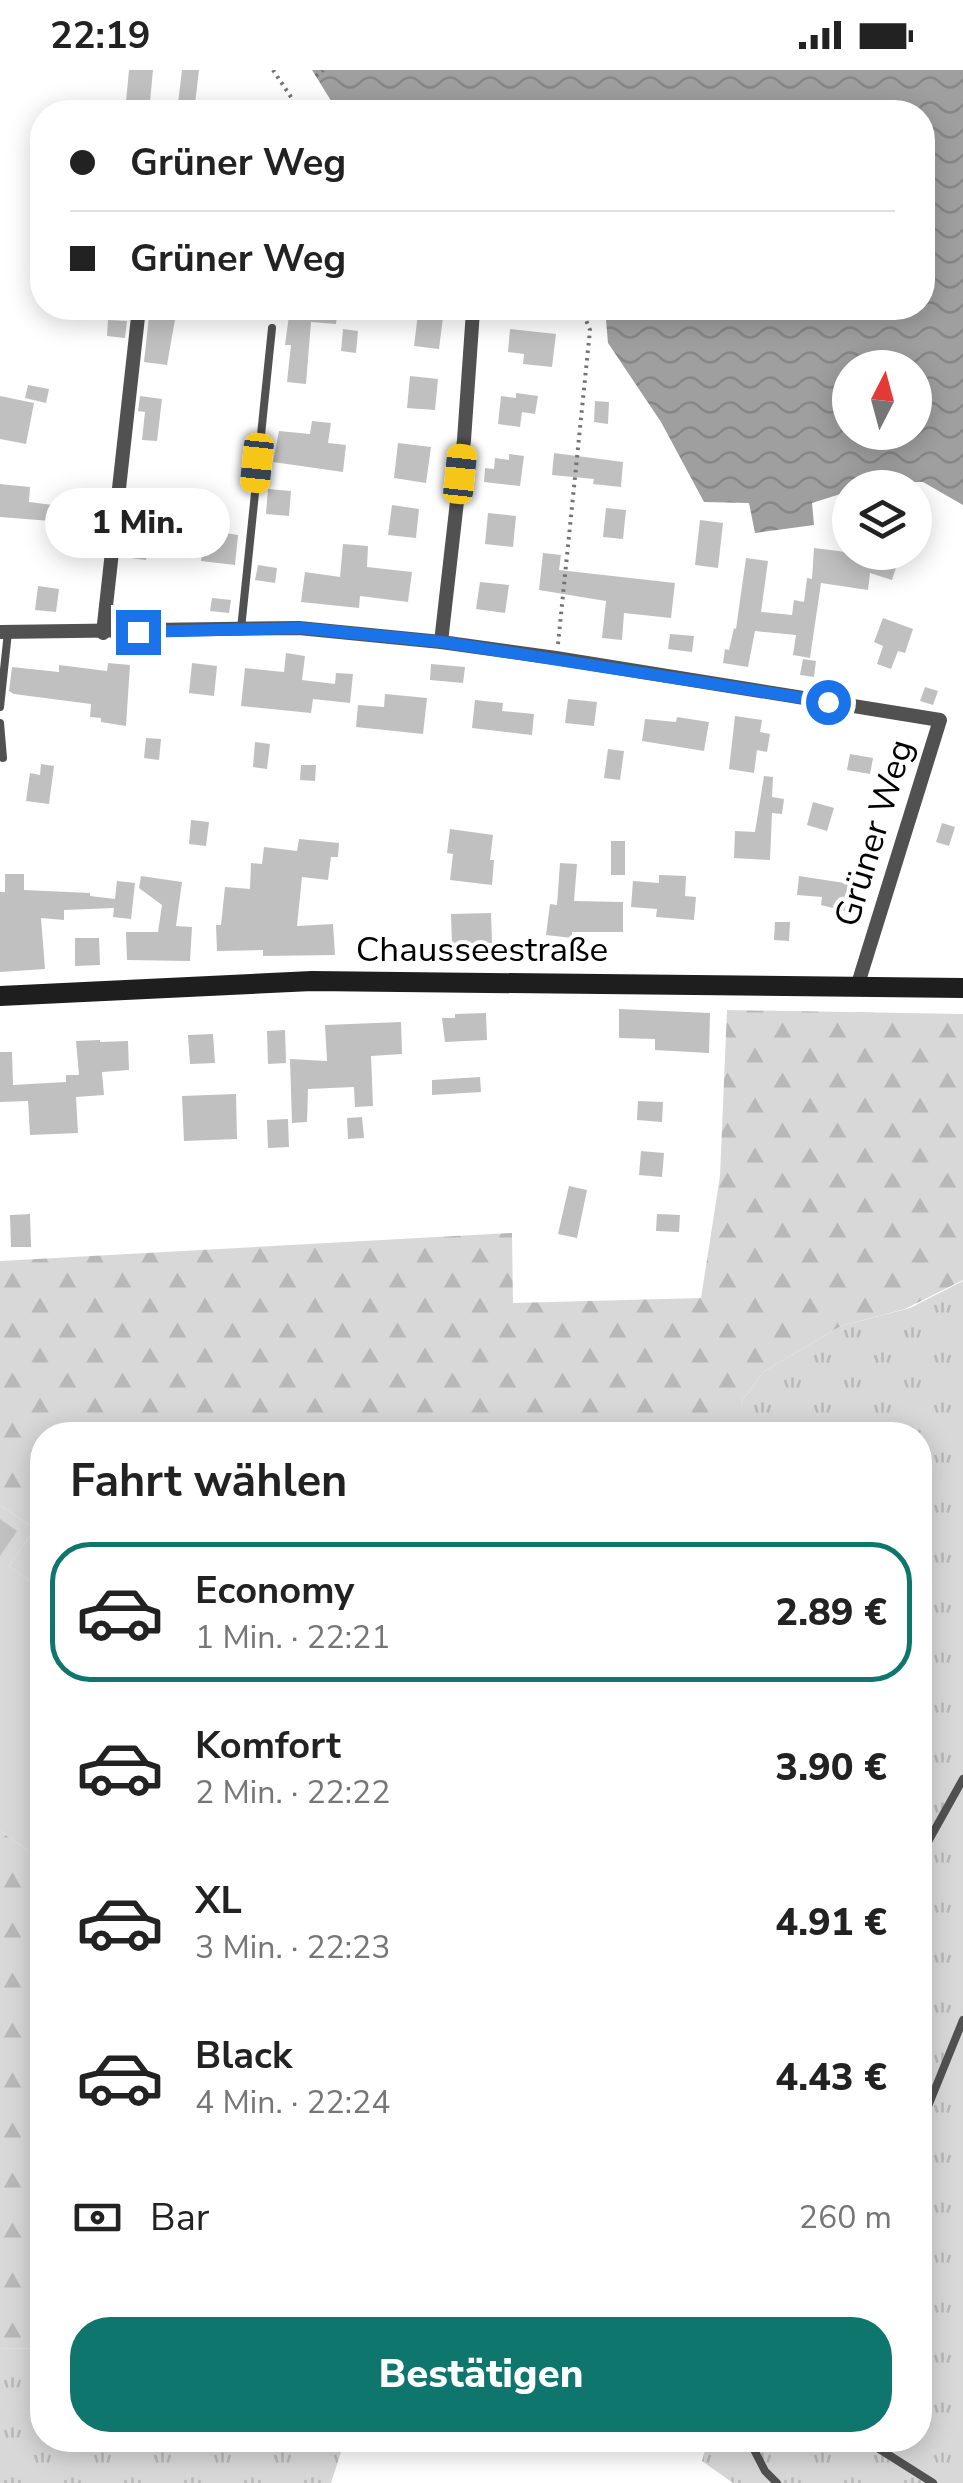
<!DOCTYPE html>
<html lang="de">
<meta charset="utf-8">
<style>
body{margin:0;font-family:"Nunito Sans",sans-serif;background:#f6f6f6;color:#222;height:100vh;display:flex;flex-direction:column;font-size:38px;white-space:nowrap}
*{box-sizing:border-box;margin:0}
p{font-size:32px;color:#767676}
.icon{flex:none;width:55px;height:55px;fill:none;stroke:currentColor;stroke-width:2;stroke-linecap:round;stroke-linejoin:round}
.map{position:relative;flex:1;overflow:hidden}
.sheet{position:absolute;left:30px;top:1352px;width:902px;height:1030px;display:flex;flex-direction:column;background:#fff;border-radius:40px;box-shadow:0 5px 25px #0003}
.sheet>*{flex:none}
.hud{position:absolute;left:30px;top:30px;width:905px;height:220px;border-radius:40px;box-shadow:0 5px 25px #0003;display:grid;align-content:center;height:220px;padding:0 40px;background:#fff}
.needle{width:65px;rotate:6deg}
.buttons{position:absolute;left:832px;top:280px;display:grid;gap:20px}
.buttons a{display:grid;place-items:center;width:100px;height:100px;border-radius:50%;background:#fff;box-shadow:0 5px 25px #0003;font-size:50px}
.end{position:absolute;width:45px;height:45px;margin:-22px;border:12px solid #1a73e8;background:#fff;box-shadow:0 0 0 5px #fff}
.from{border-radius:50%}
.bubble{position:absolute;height:70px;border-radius:35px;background:#fff;box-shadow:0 5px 25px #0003;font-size:32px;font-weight:800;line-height:70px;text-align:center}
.car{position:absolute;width:30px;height:60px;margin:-30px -15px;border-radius:12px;box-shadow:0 0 8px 2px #0007;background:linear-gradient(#f5c518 24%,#345 0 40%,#f5c518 0 76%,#345 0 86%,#f5c518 0)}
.hud b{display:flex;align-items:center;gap:35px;height:95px;font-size:38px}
.hud b+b{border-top:2px solid #e0e0e0}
.hud i{width:25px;height:25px;background:#222}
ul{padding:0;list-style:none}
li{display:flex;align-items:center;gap:30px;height:140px;margin:0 20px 15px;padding:0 20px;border:5px solid transparent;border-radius:40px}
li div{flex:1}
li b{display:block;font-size:38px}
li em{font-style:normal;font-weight:800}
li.active{border-color:#0f766e}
li>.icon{width:90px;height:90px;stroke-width:1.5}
h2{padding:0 40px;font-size:45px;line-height:120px}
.pay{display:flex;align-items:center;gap:25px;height:110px;padding:0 40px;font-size:38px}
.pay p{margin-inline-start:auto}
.action{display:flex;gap:20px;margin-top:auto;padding:20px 40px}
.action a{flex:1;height:115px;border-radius:40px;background:#0f766e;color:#fff;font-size:40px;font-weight:800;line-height:115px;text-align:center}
.status{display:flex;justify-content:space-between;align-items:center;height:70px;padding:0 50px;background:#fff;direction:ltr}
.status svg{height:28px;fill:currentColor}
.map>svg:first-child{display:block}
</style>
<div class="status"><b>22:19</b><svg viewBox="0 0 49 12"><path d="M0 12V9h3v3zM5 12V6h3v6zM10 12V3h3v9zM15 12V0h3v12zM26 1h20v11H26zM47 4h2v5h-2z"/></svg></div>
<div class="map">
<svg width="963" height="2413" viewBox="0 0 963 2413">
<defs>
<pattern id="grass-tufts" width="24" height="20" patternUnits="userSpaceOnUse" patternTransform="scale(2.5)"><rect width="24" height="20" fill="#d8d8d8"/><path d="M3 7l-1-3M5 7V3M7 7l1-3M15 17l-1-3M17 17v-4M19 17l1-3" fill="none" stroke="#b8b8b8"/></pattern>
<pattern id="forest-firs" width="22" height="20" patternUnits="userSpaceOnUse" patternTransform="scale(2.5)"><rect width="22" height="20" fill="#d8d8d8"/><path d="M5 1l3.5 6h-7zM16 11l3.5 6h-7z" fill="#b8b8b8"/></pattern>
<pattern id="water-waves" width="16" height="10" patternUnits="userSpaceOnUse" patternTransform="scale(2.5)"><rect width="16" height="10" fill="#9f9f9f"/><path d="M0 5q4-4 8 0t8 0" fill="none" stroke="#878787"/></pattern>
</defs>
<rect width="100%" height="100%" fill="#fff"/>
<g fill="url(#grass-tufts)">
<polygon points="963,1211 963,2413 733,2413 702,2391 708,2370 920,2370 920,1365 736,1363 742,1331 763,1302 841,1256 910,1238"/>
<polygon points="0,2278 42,2279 42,2370 345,2370 331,2413 0,2413"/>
</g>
<g fill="url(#forest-firs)">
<polygon points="727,940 963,944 963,1210 905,1239 841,1256 763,1302 742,1331 737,1365 42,1365 42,1520 9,1496 35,1459 0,1435 0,1191 512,1163 513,1233 701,1228 720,1106"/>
<polygon points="0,1761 42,1790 42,2279 0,2278"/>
</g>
<polygon fill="#d8d8d8" points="0,1435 35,1459 9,1496 42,1520 42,1790 0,1761"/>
<path fill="url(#water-waves)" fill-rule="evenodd" d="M312,0h651v435l-40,-23h-45l-28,6v3l-38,12 2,22 -59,8 -6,-30 -45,-1 -43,-80 -53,-79 -3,-35h317v-196h-584zM850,298h65v64h-65z"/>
<g fill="#c0c0c0">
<polygon points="129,0 153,0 149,42 125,42"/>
<polygon points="182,0 199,0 194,42 177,42"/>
<polygon points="150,238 177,238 167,295 144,292"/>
<polygon points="290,238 338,238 336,254 311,252 306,314 287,312 291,275 285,275"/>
<polygon points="418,244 443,247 439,279 414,276"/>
<polygon points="108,250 127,251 125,268 107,266"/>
<polygon points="343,259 358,261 356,283 341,281"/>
<polygon points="510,259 556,264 552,297 523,294 524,284 508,282"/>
<polygon points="410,306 438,309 435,340 407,338"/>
<polygon points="28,315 49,319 46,333 25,328"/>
<polygon points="516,323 538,326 535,344 522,342 520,357 498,354 501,326 516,328"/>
<polygon points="0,326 34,333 26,374 0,369"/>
<polygon points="140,326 162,329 157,371 142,370 145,342 138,341"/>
<polygon points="595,331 609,332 608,354 594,352"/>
<polygon points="312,351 331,353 328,373 346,375 343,402 273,392 279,361 310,364"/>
<polygon points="398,373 431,377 426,413 394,408"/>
<polygon points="554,383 623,392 621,417 593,414 594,409 552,405"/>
<polygon points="509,384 524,386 520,416 484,412 485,398 494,399 495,388 509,390"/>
<polygon points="0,414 30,417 29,432 53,435 51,451 0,447"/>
<polygon points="268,419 291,421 289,446 266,444"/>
<polygon points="84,426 100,427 97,485 66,482 69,450 82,451"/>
<polygon points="392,435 419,439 416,468 388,465"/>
<polygon points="606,438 626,440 623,469 603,467"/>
<polygon points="488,443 516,446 513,477 485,474"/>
<polygon points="700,450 723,453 718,498 695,495"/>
<polygon points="126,458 150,462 146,490 123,487"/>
<polygon points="205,460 238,465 235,495 201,491"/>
<polygon points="343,474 368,476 367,497 412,502 408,532 360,526 359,538 301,532 305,502 340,507"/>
<polygon points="814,478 846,482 901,482 892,510 870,503 868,520 821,513 810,588 793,585 796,565 755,561 748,597 723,593 725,579 729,580 734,558 736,559 746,488 768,491 761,542 792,545 794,530 804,532 807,508 812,509"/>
<polygon points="543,483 561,485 559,500 675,513 671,548 624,543 622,570 602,568 606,531 539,520"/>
<polygon points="258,495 277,498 275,513 255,510"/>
<polygon points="480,512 509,515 505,543 476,539"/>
<polygon points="38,516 59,519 56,542 35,540"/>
<polygon points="212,528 231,530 229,543 210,541"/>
<polygon points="883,548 913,559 905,583 898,581 891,599 877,594 883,576 874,572"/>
<polygon points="670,564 694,566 692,582 668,579"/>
<polygon points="286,583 305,586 302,610 335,614 336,603 353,604 350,633 313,629 311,643 241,636 245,598 284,602"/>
<polygon points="803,589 816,591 814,607 800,605"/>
<polygon points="108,593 130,595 126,656 101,652 101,648 90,647 91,634 14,624 9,621 12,597 59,602 59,595 107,601"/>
<polygon points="192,593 217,596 214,626 189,623"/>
<polygon points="431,594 465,597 463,613 430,610"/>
<polygon points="925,617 938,621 933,635 920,631"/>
<polygon points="385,624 427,628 423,664 356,657 358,635 384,637"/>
<polygon points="568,629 597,632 594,656 565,653"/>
<polygon points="475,630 503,633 502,641 534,644 532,665 472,658"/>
<polygon points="735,646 762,650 760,662 770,664 767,682 757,680 754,703 729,699"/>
<polygon points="677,647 709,652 704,681 642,671 645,649 676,652"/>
<polygon points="146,668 161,669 159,690 144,688"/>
<polygon points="255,672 270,674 267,699 253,697"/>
<polygon points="608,679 624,681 620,710 604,708"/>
<polygon points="850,684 873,688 870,704 847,700"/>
<polygon points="41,694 54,696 49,734 26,731 30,703 40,705"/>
<polygon points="301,695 316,695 315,711 300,710"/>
<polygon points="764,706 773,707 772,727 784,729 782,744 772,743 770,790 734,788 735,761 755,762"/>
<polygon points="813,732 834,738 827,761 807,755"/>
<polygon points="191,750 209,752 206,776 189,774"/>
<polygon points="942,753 955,757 949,776 936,772"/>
<polygon points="450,759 493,765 490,790 494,790 492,815 450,810 453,784 447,783"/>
<polygon points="299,769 339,773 338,787 331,787 328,810 302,807 297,856 333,854 335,885 263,886 263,880 217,881 216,855 221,855 225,817 250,819 251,793 262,794 264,777 297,781"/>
<rect x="611" y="771" width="14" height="34"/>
<polygon points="560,793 577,794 574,831 623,832 623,862 572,862 572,868 546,865 550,834 557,835"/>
<polygon points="5,804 24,804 24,820 90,823 90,826 115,829 117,811 135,813 131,849 113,847 114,838 64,840 64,850 41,848 45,899 0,902 0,822 5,822"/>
<polygon points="659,805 686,806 685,826 696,827 694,850 656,847 657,839 631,837 633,811 659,813"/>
<polygon points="141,806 182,812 176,856 192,857 190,891 127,890 126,862 158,862 162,835 139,818"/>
<polygon points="799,806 851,814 845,841 821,835 822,827 797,825"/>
<polygon points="491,843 492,873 452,874 451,844"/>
<polygon points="775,852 790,852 789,871 774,870"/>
<polygon points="75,868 99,868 100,895 75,896"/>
<polygon points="619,939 710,943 709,983 655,980 655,969 619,968"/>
<polygon points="486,943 487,970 445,972 442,948 455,948 455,944"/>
<polygon points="401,952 402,984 371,986 373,1036 355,1037 354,1017 308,1019 307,1052 292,1053 290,989 327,991 325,955"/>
<polygon points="285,960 286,993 268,994 267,961"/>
<polygon points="213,964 215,993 190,994 188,965"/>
<polygon points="100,970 100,972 128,971 129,1000 102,1002 104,1025 76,1027 78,1063 30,1065 28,1031 0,1032 0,982 12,982 13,1015 66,1012 66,1005 79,1005 76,971"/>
<polygon points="480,1007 481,1022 432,1025 432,1010"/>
<polygon points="236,1024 237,1069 184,1071 182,1026"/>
<polygon points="638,1031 663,1032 662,1052 637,1050"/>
<polygon points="362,1047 364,1068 348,1069 347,1048"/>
<polygon points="288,1049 289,1077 268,1078 267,1050"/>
<polygon points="641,1081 664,1083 662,1107 639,1105"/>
<polygon points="569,1116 587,1120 577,1168 558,1164"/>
<polygon points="30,1144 31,1177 11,1177 10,1145"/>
<polygon points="657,1144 680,1145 679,1162 656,1161"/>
<polygon points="0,1449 17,1461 0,1486"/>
</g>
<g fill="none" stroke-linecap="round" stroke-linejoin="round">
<g stroke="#737373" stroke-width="4" stroke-dasharray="2.5 5" stroke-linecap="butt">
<polyline points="273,0 301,42"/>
<polyline points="316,6 323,0"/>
<polyline points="558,574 590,260 581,238"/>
</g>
<g stroke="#515151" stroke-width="8">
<polyline points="241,559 272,258"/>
<polyline points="0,637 8,562"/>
<polyline points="0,653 3,688"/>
<polyline points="920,1786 963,1709"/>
<polyline points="920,2056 963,1950"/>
<polyline points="749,2370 765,2401 777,2413"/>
<polyline points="865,2370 933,2413"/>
</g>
<g stroke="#515151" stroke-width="14">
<polyline points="0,562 299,558 441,572 556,588 940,650 857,917"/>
<polyline points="103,563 139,238"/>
<polyline points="441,572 464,370 473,241"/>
</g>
<polyline stroke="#1e1e1e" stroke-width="20" points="0,926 312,911 963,918"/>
</g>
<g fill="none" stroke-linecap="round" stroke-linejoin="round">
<polyline stroke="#1a73e8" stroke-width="12" points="138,562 300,558 442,572 828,632"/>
</g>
<g text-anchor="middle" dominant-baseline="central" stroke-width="8" stroke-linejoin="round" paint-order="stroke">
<g font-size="35" fill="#000" stroke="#fff">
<text transform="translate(874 763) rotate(-73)">Grüner Weg</text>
<text x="482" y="879">Chausseestraße</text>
</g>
</g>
</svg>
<div class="buttons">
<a><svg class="needle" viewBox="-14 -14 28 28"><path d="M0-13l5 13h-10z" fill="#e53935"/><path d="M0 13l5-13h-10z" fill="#767676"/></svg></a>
<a><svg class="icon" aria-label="layers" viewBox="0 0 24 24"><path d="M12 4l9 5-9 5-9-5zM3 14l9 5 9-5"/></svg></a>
</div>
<i class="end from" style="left:828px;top:632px"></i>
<i class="end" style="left:138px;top:562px"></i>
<div class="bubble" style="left:45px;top:418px;width:185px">1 Min.</div>
<i class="car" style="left:257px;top:393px;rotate:186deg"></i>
<i class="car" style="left:460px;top:404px;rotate:6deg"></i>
<div class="hud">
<b><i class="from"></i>Grüner Weg</b>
<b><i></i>Grüner Weg</b>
</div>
<section class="sheet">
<h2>Fahrt wählen</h2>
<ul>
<li class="active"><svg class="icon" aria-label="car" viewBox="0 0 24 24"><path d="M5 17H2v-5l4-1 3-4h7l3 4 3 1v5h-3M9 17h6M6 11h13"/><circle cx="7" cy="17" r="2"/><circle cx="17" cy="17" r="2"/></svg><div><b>Economy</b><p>1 Min. · 22:21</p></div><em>2.89 €</em></li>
<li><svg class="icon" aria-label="car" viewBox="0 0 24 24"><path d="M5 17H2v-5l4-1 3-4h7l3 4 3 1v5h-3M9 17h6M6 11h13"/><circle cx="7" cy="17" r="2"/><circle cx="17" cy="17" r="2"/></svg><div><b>Komfort</b><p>2 Min. · 22:22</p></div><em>3.90 €</em></li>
<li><svg class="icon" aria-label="car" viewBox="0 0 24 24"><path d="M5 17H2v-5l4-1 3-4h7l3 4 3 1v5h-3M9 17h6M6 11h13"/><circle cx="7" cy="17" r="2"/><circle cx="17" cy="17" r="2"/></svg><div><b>XL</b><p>3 Min. · 22:23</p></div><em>4.91 €</em></li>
<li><svg class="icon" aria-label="car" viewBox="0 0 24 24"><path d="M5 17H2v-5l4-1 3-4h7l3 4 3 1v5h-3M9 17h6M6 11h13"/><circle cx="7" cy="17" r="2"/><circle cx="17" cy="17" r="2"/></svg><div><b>Black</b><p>4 Min. · 22:24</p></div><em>4.43 €</em></li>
</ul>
<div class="pay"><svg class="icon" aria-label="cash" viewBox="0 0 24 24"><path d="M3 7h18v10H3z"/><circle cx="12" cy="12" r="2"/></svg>Bar<p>260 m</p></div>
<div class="action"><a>Bestätigen</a></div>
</section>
</div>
